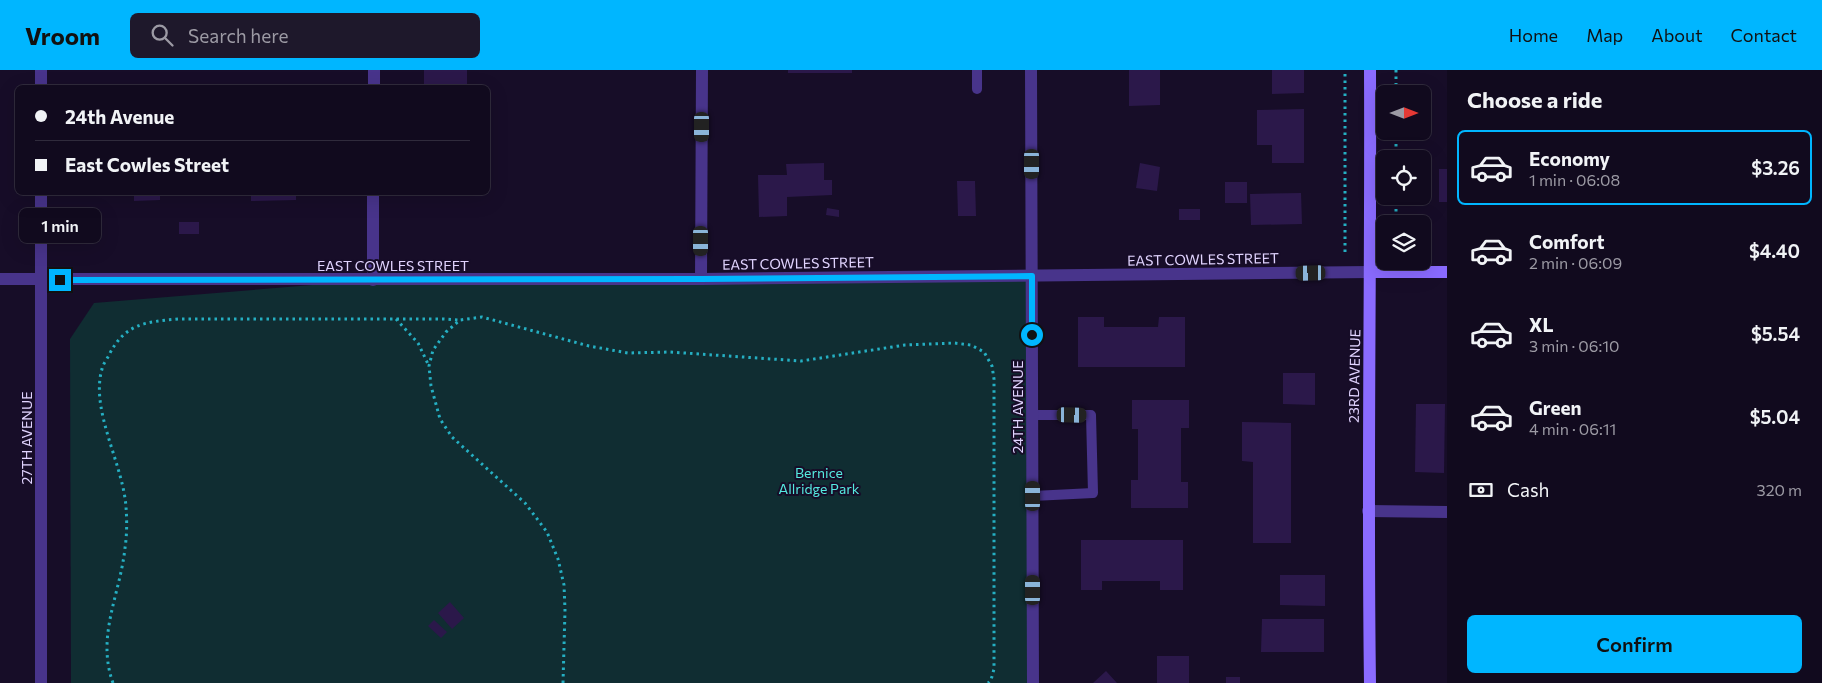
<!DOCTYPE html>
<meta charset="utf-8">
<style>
body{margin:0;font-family:Commissioner,sans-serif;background:#1e182b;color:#f1f3f6;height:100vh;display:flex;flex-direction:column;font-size:19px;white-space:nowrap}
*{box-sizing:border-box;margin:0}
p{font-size:16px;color:#9c9aa4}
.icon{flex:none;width:28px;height:28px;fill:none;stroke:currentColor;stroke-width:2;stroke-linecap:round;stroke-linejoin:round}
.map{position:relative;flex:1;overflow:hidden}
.side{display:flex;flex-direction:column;background:#110a1e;width:375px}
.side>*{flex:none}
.banner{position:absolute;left:15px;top:15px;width:475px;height:110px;border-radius:8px;box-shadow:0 5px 20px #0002,0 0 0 1px #302b3c;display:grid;align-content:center;height:110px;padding:0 20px;background:#110a1e}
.needle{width:32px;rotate:90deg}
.controls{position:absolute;left:1376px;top:15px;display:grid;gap:10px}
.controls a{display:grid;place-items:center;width:55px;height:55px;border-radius:8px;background:#110a1e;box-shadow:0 5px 20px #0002,0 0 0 1px #302b3c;font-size:25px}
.end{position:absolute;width:22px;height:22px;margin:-11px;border:6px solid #00b6ff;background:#111;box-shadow:0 0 0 2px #111}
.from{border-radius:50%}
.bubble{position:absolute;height:35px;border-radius:8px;background:#110a1e;box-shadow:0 5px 20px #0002,0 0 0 1px #302b3c;font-size:16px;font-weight:600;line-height:35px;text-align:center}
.car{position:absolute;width:15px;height:30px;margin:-15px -8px;border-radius:6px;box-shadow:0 0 4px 1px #0007;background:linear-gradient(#222 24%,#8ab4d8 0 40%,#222 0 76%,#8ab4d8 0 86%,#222 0)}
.banner b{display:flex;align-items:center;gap:18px;height:48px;font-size:19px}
.banner b+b{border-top:1px solid #302b3c}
.banner i{width:12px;height:12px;background:#f1f3f6}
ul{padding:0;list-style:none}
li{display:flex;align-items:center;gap:15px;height:75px;margin:0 10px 8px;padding:0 10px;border:2px solid transparent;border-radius:8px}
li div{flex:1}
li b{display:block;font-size:19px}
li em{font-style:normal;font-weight:600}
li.selected{border-color:#00b6ff}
li>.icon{width:45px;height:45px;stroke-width:1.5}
h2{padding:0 20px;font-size:22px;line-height:60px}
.pay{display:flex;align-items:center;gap:12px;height:55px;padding:0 20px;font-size:19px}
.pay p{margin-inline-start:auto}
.button{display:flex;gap:10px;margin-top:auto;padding:10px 20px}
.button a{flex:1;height:58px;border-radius:8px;background:#00b6ff;color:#111;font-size:20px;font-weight:600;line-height:58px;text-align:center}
header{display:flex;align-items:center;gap:30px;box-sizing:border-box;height:70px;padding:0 25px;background:#00b6ff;color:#111}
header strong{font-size:24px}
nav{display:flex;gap:28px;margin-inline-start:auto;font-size:18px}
.search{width:350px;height:45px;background:#1e182b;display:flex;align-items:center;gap:12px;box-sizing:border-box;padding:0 18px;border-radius:8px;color:#9c9aa4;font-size:19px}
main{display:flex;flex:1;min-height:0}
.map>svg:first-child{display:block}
</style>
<header>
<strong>Vroom</strong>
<div class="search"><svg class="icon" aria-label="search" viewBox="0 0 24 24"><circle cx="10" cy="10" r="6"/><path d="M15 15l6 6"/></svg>Search here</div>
<nav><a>Home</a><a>Map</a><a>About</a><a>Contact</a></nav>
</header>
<main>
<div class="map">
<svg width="1447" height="613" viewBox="0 0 1447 613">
<rect width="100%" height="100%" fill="#170d28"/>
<polygon fill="#102d32" points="1032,206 1033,613 71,613 70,269 94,233 373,210"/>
<g fill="#2b184a">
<rect x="424" y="0" width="43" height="18"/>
<rect x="788" y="0" width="64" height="3"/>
<polygon points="1129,0 1160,0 1160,35 1129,36"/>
<polygon points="1272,0 1304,0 1304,23 1272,24"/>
<polygon points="1304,39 1304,93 1272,93 1272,75 1257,75 1257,40"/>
<polygon points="824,93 824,110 832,110 832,125 787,127 787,146 759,147 758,105 787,105 786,94"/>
<polygon points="1140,93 1160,97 1157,121 1136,118"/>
<rect x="1439" y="99" width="8" height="33"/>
<polygon points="957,111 975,111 976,146 958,146"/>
<rect x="1225" y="112" width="22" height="21"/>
<polygon points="134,122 160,122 160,130 134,131"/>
<polygon points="251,122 296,122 296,130 251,131"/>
<polygon points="1301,123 1302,154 1251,155 1250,124"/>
<polygon points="827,138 839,140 839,147 826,145"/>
<rect x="1179" y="139" width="21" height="11"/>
<rect x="179" y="152" width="20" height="12"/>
<polygon points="1078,247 1104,247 1104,257 1158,257 1159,247 1185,247 1185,297 1078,297"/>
<polygon points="1283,303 1315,303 1315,335 1283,334"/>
<polygon points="1132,330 1189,330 1189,358 1181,358 1181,412 1188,412 1188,438 1131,438 1131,410 1138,410 1138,359 1132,359"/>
<polygon points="1416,334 1445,334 1444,403 1415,402"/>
<polygon points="1242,352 1291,353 1291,473 1253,473 1253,392 1242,391"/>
<polygon points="1081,470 1183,470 1183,520 1160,520 1160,511 1102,511 1102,520 1081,520"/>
<polygon points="1280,505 1325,505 1325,536 1280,535"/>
<polygon points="450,532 464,548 452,559 438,543"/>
<polygon points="1262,549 1324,549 1324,582 1261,582"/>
<polygon points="434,550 447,562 441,568 428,556"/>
<rect x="1157" y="586" width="32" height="27"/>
<polygon points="1106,601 1117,613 1093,613"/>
<rect x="1226" y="607" width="14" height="6"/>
</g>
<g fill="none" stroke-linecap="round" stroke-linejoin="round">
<g stroke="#25afc2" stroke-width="3" stroke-dasharray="2.5 4" stroke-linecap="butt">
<polyline points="1396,0 1396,24"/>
<polyline points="1396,61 1396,89"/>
<polyline points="1396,126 1396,154"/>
<polyline points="1422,181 1431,181"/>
<polyline points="1345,182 1345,0"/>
<polyline points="396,249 418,273 429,296"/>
<path d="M113,613c-17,-47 7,-88 12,-135 2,-13 2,-28 1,-41 -3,-43 -36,-97 -24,-138 1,-5 5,-10 7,-14 16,-32 37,-33 69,-36h266l15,1"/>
<polyline points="563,613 565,540 564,515 558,489 547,462 525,433 452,367 440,349 431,316 429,296 433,280 446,262 460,250 482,247 589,276 628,283 670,282 801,291 905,275 954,273 971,275 984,282 992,296 994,309 994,599 991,610 988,613"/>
</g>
<g stroke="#48348b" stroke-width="10">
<polyline points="977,0 977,19"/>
<polyline points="1032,345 1091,345 1093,423 1033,426"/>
</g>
<g stroke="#48348b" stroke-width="12">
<polyline points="41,0 41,18"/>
<polyline points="1031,0 1033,613"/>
<polyline points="374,18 374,0"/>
<polyline points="41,122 41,613"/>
<polyline points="0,209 701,209 1371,202"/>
<polyline points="701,209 702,0"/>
<polyline points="373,210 373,122"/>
<polyline points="1368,441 1447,442"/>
</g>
<g stroke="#8a6bff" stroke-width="12">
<polyline points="1371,202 1447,202"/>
<path d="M1370,613c-3,-204 1,-409 0,-613"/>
</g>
</g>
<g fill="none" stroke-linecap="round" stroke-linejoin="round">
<polyline stroke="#00b6ff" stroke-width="6" points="60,210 701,209 1032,206 1032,265"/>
</g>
<g text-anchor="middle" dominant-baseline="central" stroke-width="4" stroke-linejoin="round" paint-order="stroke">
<g font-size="14" fill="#e1d4ff" stroke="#170d28">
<text transform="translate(1203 189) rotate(-1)">EAST COWLES STREET</text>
<text transform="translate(798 193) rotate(-1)">EAST COWLES STREET</text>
<text x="393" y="195">EAST COWLES STREET</text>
<text transform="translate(1354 306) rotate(-89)">23RD AVENUE</text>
<text transform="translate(1017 337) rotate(-90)">24TH AVENUE</text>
<text transform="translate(26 368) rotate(-90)">27TH AVENUE</text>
</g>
<g font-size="14" fill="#55eae0" stroke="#170d28">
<text x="819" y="402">Bernice<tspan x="819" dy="16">Allridge Park</tspan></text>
</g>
</g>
</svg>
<div class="controls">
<a><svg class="needle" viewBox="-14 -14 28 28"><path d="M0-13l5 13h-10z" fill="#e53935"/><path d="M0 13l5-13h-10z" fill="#9c9aa4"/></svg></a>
<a><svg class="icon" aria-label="locate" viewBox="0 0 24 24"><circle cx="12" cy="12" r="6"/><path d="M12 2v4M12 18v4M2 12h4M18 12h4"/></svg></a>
<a><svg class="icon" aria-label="layers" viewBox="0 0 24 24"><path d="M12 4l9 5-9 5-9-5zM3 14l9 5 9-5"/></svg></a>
</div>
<i class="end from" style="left:1032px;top:265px"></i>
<i class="end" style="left:60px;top:210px"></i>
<div class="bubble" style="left:19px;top:138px;width:82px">1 min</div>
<i class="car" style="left:702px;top:57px;rotate:180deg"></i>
<i class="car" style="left:1032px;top:94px;rotate:180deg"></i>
<i class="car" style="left:701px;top:171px;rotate:180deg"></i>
<i class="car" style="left:1311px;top:203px;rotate:269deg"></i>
<i class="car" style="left:1072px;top:345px;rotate:91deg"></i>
<i class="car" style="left:1033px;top:426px;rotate:0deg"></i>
<i class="car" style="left:1033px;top:520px;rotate:0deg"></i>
<div class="banner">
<b><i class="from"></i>24th Avenue</b>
<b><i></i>East Cowles Street</b>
</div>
</div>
<section class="side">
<h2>Choose a ride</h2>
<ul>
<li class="selected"><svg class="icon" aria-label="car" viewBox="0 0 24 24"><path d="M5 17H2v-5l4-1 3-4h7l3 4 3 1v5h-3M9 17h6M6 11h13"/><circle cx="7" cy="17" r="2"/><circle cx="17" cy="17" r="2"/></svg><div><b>Economy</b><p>1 min · 06:08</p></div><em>$3.26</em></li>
<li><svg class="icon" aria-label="car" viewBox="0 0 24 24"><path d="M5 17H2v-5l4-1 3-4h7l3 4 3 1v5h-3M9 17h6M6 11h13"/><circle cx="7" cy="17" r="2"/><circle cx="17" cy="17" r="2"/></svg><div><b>Comfort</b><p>2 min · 06:09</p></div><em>$4.40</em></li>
<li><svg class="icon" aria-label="car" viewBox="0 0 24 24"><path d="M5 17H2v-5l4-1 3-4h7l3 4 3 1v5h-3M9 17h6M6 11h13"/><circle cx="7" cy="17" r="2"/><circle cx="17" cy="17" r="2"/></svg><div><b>XL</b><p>3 min · 06:10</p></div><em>$5.54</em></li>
<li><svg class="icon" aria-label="car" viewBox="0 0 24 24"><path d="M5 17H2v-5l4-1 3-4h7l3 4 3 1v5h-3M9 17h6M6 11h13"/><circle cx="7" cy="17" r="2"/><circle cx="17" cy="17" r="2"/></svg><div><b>Green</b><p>4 min · 06:11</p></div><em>$5.04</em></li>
</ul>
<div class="pay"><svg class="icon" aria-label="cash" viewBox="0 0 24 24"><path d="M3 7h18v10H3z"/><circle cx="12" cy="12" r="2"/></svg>Cash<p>320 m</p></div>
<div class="button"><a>Confirm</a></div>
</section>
</main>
